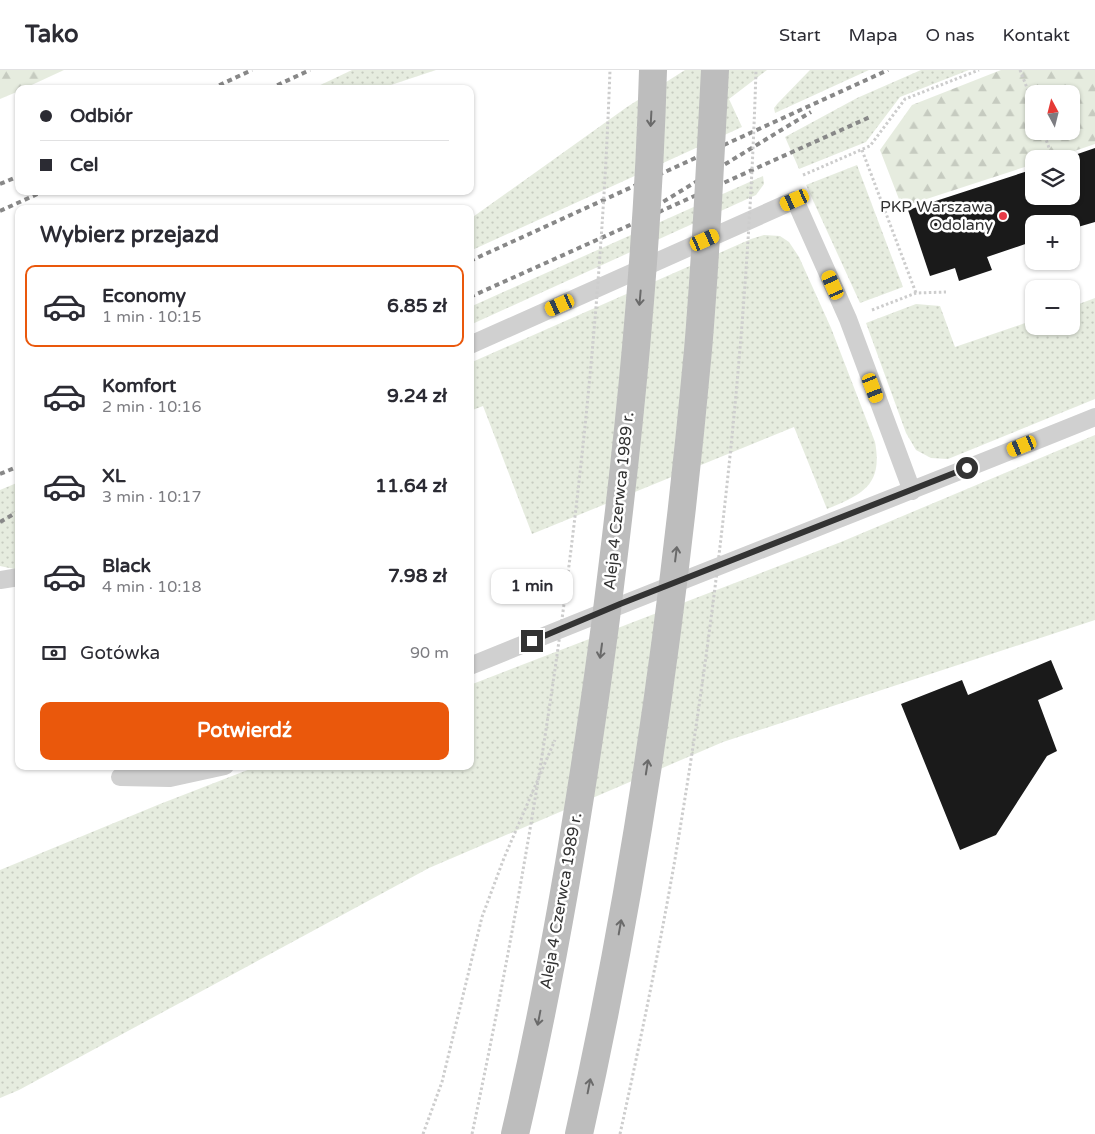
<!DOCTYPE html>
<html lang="pl">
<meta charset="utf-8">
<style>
body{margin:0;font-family:"Varela Round",sans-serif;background:#f2f2f3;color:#2b2b33;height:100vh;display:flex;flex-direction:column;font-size:19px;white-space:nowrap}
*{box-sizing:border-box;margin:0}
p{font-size:16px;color:#7c7c81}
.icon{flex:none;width:28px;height:28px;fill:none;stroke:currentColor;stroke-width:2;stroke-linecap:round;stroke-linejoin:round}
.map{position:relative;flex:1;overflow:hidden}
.drawer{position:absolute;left:15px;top:135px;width:459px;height:565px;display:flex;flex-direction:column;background:#fff;border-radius:10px;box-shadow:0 1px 4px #0004}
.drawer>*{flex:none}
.top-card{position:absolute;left:15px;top:15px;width:459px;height:110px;border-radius:10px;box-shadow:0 1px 4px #0004;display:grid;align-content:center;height:110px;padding:0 25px;background:#fff}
.needle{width:32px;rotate:353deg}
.fabs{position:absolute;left:1025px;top:15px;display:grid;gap:10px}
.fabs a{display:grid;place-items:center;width:55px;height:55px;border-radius:10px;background:#fff;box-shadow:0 1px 4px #0004;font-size:25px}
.end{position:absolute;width:22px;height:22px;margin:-11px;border:6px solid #333;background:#fff;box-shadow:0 0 0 2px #fff}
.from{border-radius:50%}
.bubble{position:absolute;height:35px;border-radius:10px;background:#fff;box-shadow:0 1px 4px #0004;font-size:16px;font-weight:800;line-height:35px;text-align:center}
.car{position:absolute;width:15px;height:30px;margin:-15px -8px;border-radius:6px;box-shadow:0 0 4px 1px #0007;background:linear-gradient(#f5c518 24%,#345 0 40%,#f5c518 0 76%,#345 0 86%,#f5c518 0)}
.top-card b{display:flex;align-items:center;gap:18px;height:48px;font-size:19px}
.top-card b+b{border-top:1px solid #e1e1e2}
.top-card i{width:12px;height:12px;background:#2b2b33}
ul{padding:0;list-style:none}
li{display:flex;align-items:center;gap:15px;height:82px;margin:0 10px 8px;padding:0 15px;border:2px solid transparent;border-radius:10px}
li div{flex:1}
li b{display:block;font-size:19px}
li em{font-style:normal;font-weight:800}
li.active{border-color:#ea580c}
li>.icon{width:45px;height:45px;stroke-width:1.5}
h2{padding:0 25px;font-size:22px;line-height:60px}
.pay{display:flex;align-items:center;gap:12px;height:55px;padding:0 25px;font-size:19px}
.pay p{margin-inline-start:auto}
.button{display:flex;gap:10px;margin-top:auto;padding:10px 25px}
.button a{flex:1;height:58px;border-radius:10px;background:#ea580c;color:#fff;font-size:20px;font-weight:800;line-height:58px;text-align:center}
header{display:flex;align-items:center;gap:30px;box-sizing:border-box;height:70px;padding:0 25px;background:#fff;border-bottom:1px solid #e1e1e2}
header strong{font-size:24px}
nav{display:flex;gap:28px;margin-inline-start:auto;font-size:18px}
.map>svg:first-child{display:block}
</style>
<header>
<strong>Tako</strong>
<nav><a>Start</a><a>Mapa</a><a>O nas</a><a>Kontakt</a></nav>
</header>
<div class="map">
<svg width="1095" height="1064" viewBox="0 0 1095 1064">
<defs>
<pattern id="grass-dots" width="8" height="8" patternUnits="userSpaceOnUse" patternTransform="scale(1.25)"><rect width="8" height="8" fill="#e6ecdf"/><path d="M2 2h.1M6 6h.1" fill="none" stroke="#c6cbc0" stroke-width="1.8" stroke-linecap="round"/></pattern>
<pattern id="forest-firs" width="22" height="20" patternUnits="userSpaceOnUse" patternTransform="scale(1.25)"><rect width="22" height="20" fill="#e6ecdf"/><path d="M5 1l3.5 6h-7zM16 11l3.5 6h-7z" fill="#c6cbc0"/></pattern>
</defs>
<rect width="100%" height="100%" fill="#fff"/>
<g fill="url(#grass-dots)">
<polygon points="352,0 436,0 379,19 312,19"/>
<polygon points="685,0 767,0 729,29 742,57 470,181 470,149 627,37"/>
<polygon points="810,0 869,0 775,43 774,38 778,33"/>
<polygon points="921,0 969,0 900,27 866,72 799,99 785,67 857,28"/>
<polygon points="857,95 903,217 860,233 806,115"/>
<polygon points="763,106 764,114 756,125 470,255 470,237"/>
<path d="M764,165l16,1 9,6 10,15 32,71 44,114c8,43 -12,52 -48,67l-33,-82 -262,107 -49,-128 -13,5v-48l281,-124z"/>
<polygon points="1095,228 1095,329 948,389 931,388 916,380 906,363 866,253 916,234 940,236 955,277 1034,250 1034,256 1071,256 1071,237"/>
<polygon points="1095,365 1095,550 723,672 429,798 19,1020 0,1028 0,800 160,734 258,696 470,696 470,615 841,472"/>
<polygon points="19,412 19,500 0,496 0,420"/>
</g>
<g fill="url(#forest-firs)" fill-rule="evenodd">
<polygon points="0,0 64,0 23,19 19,19 19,21 0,29"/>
<path d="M1001,0h94v74l-44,15h-17v5l-132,43 -22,-57 32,-45zM1034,24h37v37h-37z"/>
</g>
<g fill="#1a1a1a">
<polygon points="1095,78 1095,152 1071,159 1071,154 1034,154 1034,171 987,187 992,200 959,211 955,198 930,206 908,140 1034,99 1034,126 1071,126 1071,89 1063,89"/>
<polygon points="1051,590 1063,619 1038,630 1057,681 1047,686 996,765 960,780 901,634 962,610 968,625"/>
</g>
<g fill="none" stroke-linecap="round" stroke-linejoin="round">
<g stroke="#cdcdcd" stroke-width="3" stroke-dasharray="2.5 2.5" stroke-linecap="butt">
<polyline points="1020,0 1034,36"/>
<polyline points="1043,61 1053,89"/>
<polyline points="862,80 916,223"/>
<polyline points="803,105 870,76 905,29 979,0"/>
<polyline points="872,240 916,223 946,222"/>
<polyline points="423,1064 442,1012 482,847 504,788 555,670"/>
</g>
<g stroke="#d0d0d0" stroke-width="18">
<polyline points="470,275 795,130 848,249 912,421"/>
<polyline points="0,510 19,507"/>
<path d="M470,596c208,-85 417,-165 625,-249"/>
<polyline points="120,707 170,708 225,696"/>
</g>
<g stroke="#888" stroke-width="4" stroke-dasharray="5 4" stroke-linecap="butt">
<polyline points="211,19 252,0"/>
<polyline points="269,19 310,0"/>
<polyline points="0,114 19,106"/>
<polyline points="0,141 44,121"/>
<polyline points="648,141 811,42"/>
<polyline points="470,191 888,0"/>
<polyline points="470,227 870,47"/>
<polyline points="0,404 19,396"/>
<polyline points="0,452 19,441"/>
</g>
<g stroke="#cdcdcd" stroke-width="3" stroke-dasharray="2.5 2.5" stroke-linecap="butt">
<path d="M472,1064c74,-350 125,-706 138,-1064"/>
<path d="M620,1064c20,-91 39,-183 55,-275 44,-261 73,-525 81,-789"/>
</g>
<g stroke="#bdbdbd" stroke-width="28">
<path d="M515,1064c40,-170 68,-343 91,-516 23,-181 42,-365 47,-548"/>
<path d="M579,1064c58,-258 95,-521 119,-784 8,-93 12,-187 17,-280"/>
</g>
</g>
<defs><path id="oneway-shaft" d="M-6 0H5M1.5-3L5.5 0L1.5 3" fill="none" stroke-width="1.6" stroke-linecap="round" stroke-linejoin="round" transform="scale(1.25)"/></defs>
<g stroke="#6a6a6a">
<use href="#oneway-shaft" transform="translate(651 49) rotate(93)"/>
<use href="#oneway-shaft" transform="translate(640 228) rotate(95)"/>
<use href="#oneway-shaft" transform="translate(676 484) rotate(-83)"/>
<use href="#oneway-shaft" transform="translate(601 581) rotate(98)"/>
<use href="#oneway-shaft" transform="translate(647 697) rotate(-81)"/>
<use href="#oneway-shaft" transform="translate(620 857) rotate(-80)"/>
<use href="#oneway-shaft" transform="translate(539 948) rotate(101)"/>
<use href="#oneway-shaft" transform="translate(589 1016) rotate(-79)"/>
</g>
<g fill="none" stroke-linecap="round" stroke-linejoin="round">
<polyline stroke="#333" stroke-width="6" points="532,571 620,534 967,398"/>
</g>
<circle fill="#e63946" stroke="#fff" stroke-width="2" cx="1003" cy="146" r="5"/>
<g text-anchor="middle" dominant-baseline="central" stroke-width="5" stroke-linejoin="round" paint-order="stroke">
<g font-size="16" fill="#333" stroke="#fff" text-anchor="end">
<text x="993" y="137">PKP Warszawa<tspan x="993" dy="18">Odolany</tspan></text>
</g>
<g font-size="16" fill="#333" stroke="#fff">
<text transform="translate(619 431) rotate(-84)">Aleja 4 Czerwca 1989 r.</text>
<text transform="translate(561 831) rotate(-80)">Aleja 4 Czerwca 1989 r.</text>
</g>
</g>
</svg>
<div class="fabs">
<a><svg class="needle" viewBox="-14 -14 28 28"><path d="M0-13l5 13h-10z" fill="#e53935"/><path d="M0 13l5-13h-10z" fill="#7c7c81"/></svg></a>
<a><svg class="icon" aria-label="layers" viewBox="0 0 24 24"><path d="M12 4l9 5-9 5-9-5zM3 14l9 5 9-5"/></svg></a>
<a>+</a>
<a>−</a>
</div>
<i class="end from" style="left:967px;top:398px"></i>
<i class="end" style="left:532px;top:571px"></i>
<div class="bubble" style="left:491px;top:499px;width:82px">1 min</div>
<i class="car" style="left:795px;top:130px;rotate:246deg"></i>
<i class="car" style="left:705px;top:170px;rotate:66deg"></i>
<i class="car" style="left:833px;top:215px;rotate:336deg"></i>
<i class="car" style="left:560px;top:235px;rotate:246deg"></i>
<i class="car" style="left:873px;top:318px;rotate:159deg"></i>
<i class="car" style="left:1022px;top:376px;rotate:248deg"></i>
<div class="top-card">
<b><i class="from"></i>Odbiór</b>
<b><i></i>Cel</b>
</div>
<section class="drawer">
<h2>Wybierz przejazd</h2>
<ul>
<li class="active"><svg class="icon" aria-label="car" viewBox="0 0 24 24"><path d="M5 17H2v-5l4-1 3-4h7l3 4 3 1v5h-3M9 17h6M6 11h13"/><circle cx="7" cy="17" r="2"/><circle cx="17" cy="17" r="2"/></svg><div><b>Economy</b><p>1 min · 10:15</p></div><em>6.85 zł</em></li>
<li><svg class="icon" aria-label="car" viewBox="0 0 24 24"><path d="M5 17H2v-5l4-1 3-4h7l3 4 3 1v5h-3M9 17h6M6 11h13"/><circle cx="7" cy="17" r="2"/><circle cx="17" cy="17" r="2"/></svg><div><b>Komfort</b><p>2 min · 10:16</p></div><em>9.24 zł</em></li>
<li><svg class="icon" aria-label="car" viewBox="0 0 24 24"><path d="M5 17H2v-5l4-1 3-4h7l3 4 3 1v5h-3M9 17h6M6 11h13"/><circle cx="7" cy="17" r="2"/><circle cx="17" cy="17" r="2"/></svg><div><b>XL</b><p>3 min · 10:17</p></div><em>11.64 zł</em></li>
<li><svg class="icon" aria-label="car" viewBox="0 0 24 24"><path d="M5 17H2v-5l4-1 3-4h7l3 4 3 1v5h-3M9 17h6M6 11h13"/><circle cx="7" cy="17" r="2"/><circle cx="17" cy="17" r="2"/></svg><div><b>Black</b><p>4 min · 10:18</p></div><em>7.98 zł</em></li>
</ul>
<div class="pay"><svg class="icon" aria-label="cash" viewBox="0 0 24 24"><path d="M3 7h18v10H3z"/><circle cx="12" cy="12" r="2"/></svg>Gotówka<p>90 m</p></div>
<div class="button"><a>Potwierdź</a></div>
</section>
</div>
